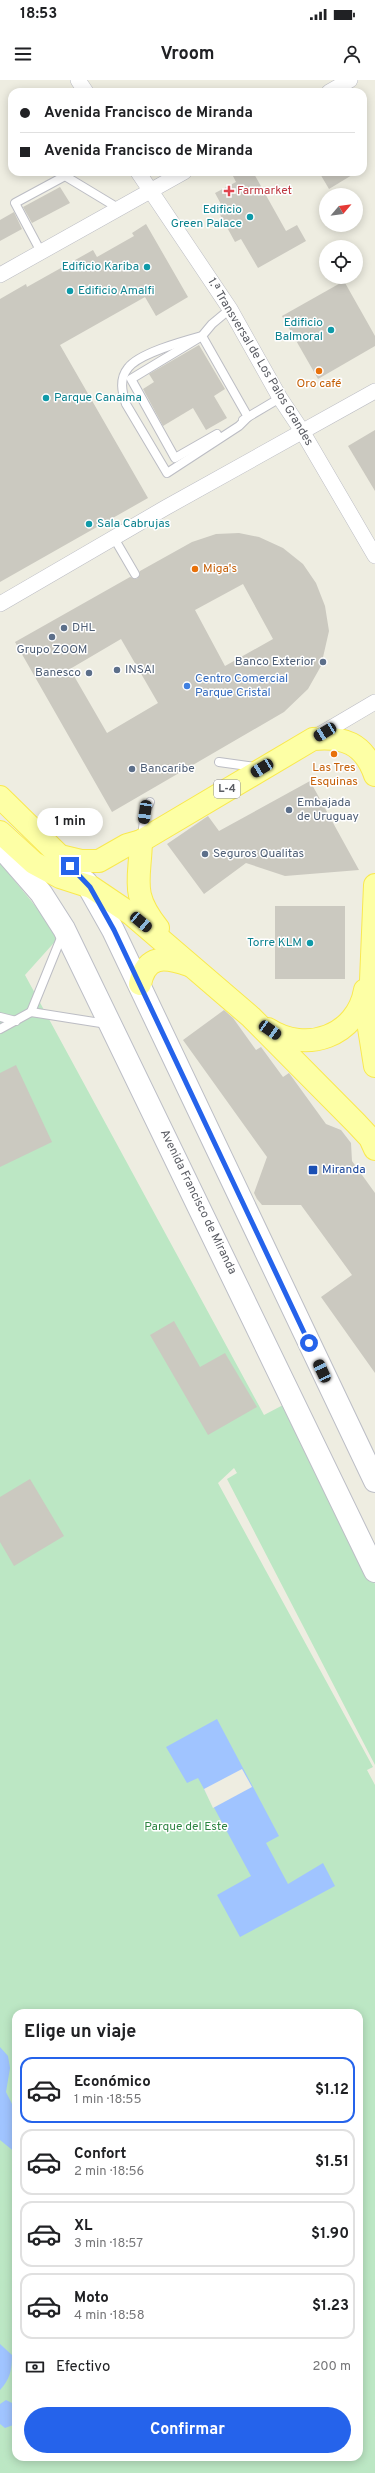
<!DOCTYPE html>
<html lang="es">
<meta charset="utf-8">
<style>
body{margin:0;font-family:Overpass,sans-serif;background:#f2f2f2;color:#202124;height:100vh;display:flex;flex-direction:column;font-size:15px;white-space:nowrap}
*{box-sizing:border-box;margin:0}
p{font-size:13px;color:#757577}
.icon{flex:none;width:22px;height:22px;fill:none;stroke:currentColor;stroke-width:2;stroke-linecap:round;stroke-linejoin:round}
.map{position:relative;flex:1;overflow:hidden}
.drawer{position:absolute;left:12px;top:1929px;width:351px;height:452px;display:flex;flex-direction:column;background:#fff;border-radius:12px;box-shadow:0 2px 10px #0003}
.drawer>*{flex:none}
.top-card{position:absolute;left:8px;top:8px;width:359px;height:88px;border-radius:12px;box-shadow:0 2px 10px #0003;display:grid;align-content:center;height:88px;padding:0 12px;background:#fff}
.needle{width:26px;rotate:61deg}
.controls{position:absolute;left:319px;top:108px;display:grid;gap:8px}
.controls a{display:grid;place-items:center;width:44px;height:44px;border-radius:50%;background:#fff;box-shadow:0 2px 10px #0003;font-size:20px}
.end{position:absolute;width:18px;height:18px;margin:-9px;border:5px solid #2563eb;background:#fff;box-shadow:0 0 0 2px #fff}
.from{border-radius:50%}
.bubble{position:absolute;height:28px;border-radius:14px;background:#fff;box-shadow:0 2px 10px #0003;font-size:13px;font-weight:700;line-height:28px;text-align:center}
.car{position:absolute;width:12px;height:24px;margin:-12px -6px;border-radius:5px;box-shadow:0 0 3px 1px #0007;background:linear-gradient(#222 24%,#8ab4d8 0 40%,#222 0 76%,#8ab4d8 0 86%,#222 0)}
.top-card b{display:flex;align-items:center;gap:14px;height:38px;font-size:15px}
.top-card b+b{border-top:1px solid #e0e0e0}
.top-card i{width:10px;height:10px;background:#202124}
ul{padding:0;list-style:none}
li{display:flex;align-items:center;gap:12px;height:66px;margin:0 8px 6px;padding:0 4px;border:2px solid #e0e0e0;border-radius:12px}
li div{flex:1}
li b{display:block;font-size:15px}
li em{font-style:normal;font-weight:700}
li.active{border-color:#2563eb}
li>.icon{width:36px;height:36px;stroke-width:1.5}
h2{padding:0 12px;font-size:18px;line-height:48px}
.pay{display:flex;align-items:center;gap:10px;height:44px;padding:0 12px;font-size:15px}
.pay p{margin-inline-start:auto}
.action{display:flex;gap:8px;margin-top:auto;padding:8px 12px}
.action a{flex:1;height:46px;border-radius:24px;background:#2563eb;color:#fff;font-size:16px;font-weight:700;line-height:46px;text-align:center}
.status{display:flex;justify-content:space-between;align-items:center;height:28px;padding:0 20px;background:#fff;direction:ltr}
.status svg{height:11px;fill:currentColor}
header{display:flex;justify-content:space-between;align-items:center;height:52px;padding:0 12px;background:#fff;font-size:18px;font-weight:700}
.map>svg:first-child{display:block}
</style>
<div class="status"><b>18:53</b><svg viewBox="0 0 49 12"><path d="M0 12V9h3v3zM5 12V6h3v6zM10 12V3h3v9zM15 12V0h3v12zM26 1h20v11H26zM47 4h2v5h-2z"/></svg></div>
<header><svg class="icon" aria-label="menu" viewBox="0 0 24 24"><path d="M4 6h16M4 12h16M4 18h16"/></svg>Vroom<svg class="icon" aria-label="person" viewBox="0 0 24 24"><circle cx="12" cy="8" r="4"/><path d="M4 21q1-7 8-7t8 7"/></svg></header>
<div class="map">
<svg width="375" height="2393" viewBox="0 0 375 2393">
<rect width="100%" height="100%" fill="#eeede1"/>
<path fill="#bce7c4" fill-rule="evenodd" d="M0,783l60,73 -35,39 239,440 21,-11 90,180v181l-148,-286 10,-6 -3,-5 -16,15 155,284 -6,3 8,15v688h-375zM16,1933h343v444h-343z"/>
<g fill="#a0c4ff">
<polygon points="217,1639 279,1756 266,1763 288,1804 323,1783 335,1806 240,1857 217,1815 251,1796 198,1698 187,1703 166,1667"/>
<polygon points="0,1967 8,1976 10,1988 6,2012 16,2032 16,2073 0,2060"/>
<path d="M0,2264l12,11c0,15 -2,24 -12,35z"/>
<polygon points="6,2320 16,2325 16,2344 5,2348 0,2344 0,2324"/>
</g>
<polygon fill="#eeede1" points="242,1689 252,1707 213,1728 204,1709"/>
<g fill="#cbc9c0" fill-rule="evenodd">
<polygon points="231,92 253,92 286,151 297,145 306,161 258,188 241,159 235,162 217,129 222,126 215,113 236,102"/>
<polygon points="319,92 357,92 329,109"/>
<polygon points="60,107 70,123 32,143 23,127"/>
<polygon points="14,132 22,149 0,161 0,140"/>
<polygon points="146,144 188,217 156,236 145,217 60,265 148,418 0,502 0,219 26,204 27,207 93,170 97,177 134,156 132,153"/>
<polygon points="344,201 375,256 375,266 318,299 282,236"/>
<polygon points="199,265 225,309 214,316 227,338 206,350 193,328 163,346 143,309 154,302 149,294"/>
<polygon points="375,350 375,411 348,366"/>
<path d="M239,453l20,4 24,11 20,16 13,19 9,23 4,25 -8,35 -13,23 -24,23 -172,100 -97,-170 115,-65 7,2 3,-8 52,-29 24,-8zM243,504l30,55 -48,27 -30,-56zM121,559l37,64 -51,30 -37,-64z"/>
<polygon points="310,701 359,790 285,796 246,783 204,814 167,764 208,736 219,751"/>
<rect x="275" y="826" width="70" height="73"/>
<polygon points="224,930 233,938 256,970 261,967 283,997 289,993 326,1044 341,1050 351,1063 352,1081 375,1113 375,1293 321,1217 352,1195 301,1125 262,1125 257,1119 254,1113 267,1077 183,960"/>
<polygon points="16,985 52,1062 0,1087 0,993"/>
<polygon points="174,1241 200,1287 225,1273 257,1327 208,1355 150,1255"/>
<polygon points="30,1399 64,1456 14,1486 0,1462 0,1417"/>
</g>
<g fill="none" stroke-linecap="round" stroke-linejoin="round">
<defs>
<g id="lane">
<polyline points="65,96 118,128"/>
<polyline points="41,172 15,123 65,96 63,92"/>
<path d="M202,256l46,81 -9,9 -72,47 -41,-69c-4,-12 -7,-25 2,-36 11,-15 56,-27 74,-32z"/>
<polyline points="243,340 280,318"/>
<polyline points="217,354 175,378 131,299 202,256 212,244 230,229"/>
<polyline points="114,458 135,494"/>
<polyline points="219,682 255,687"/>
<polyline points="142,757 145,732 150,722"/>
<polyline points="31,932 107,944"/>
<polyline points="0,937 16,941"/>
<polyline points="0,949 31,932 63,853"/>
</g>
<g id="street">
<polyline points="78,0 86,12"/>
<polyline points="329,12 350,0"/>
<polyline points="138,92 230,229 280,318 302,351 375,476"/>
<polyline points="0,195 184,92"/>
<polyline points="0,524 165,428 375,311"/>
<polyline points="314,658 375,622"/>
</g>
<g id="secondary">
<polyline points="0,766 41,813 64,849 375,1491"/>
<polyline points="86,802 113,850 375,1401"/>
</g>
<g id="primary">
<path d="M0,717l60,59 21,5h18l28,-16 14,-4 172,-102c30,-3 51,4 62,36"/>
<polyline points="0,752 34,783 60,797 91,807 131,834 251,937 356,1043 370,1058 375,1069"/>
<path d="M141,761c-1,40 -11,52 17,87"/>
<polyline points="375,805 369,948 375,986"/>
<path d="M140,904c6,-30 25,-27 49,-19"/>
<path d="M268,949c38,25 89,7 97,-39"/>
</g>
</defs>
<use href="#lane" stroke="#bcbdc4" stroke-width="10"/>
<use href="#street" stroke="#bcbdc4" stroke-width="16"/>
<use href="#secondary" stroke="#bcbec6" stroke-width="24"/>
<use href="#primary" stroke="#f9e94f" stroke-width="24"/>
<use href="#lane" stroke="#fff" stroke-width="8"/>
<use href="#street" stroke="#fff" stroke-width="15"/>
<use href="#secondary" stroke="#fff" stroke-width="22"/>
<use href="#primary" stroke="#fdffa5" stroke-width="22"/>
</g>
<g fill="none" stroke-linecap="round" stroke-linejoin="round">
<polyline stroke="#2563eb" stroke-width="5" points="70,786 90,807 114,850 309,1263"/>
</g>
<path fill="#e0444e" stroke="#fff" stroke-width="1.5" d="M227 105h4v4h4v4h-4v4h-4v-4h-4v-4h4z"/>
<g fill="#0f9aa8" stroke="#fff" stroke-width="1.5">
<circle cx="250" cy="137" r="4"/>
<circle cx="147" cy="187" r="4"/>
<circle cx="70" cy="211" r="4"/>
<circle cx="331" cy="250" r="4"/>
<circle cx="46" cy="318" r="4"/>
<circle cx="89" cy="444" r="4"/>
<circle cx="310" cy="863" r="4"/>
</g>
<g fill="#e8710a" stroke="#fff" stroke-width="1.5">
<circle cx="319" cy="291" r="4"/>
<circle cx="195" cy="489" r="4"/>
<circle cx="334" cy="674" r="4"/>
</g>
<g fill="#5c6f8a" stroke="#fff" stroke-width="1.5">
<circle cx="64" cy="548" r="4"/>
<circle cx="52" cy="557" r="4"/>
<circle cx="323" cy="582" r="4"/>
<circle cx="117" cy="590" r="4"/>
<circle cx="89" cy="593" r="4"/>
<circle cx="132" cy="689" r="4"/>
<circle cx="289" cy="730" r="4"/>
<circle cx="205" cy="774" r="4"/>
</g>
<circle fill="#3f7fe0" stroke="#fff" stroke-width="1.5" cx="187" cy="606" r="4"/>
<rect fill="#1a4fb4" stroke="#fff" stroke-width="1.5" x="308" y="1085" width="10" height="10" rx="2"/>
<g text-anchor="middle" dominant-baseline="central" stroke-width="3" stroke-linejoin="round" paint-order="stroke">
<rect fill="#fff" stroke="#8c8d92" stroke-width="1" x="214" y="700" width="26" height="18" rx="3"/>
<g font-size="11" font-weight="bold" fill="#5a5c63">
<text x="227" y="709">L-4</text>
</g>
<g font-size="12" fill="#be3a42" stroke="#fff" text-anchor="start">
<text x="237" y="111">Farmarket</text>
</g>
<g font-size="12" fill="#0d838f" stroke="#fff" text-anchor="end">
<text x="242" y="130">Edificio<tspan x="242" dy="14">Green Palace</tspan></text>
<text x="139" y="187">Edificio Kariba</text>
<text x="78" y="211" text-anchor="start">Edificio Amalfi</text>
<text x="323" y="243">Edificio<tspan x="323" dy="14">Balmoral</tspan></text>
<text x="54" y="318" text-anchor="start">Parque Canaima</text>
<text x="97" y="444" text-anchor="start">Sala Cabrujas</text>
<text x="302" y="863">Torre KLM</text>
</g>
<g font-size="12" fill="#5a5c63" stroke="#fff">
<text transform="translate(260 282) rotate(59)">1.ª Transversal de Los Palos Grandes</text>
<text transform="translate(198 1122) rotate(64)">Avenida Francisco de Miranda</text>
</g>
<g font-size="12" fill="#c56008" stroke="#fff">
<text x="319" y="304">Oro café</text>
<text x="203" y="489" text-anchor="start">Miga's</text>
<text x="334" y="688">Las Tres<tspan x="334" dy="14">Esquinas</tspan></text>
</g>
<g font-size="12" fill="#4e5e75" stroke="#fff" text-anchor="start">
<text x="72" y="548">DHL</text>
<text x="52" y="570" text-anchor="middle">Grupo ZOOM</text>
<text x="315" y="582" text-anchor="end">Banco Exterior</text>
<text x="125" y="590">INSAI</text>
<text x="81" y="593" text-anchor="end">Banesco</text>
<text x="140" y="689">Bancaribe</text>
<text x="297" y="723">Embajada<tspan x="297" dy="14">de Uruguay</tspan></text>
<text x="213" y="774">Seguros Qualitas</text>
</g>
<g font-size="12" fill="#366cbe" stroke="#fff" text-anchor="start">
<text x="195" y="599">Centro Comercial<tspan x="195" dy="14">Parque Cristal</tspan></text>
</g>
<g font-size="12" fill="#164399" stroke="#fff" text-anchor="start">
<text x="322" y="1090">Miranda</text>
</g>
<g font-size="12" fill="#2f8543" stroke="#fff">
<text x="186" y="1747">Parque del Este</text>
</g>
</g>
</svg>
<div class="controls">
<a><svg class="needle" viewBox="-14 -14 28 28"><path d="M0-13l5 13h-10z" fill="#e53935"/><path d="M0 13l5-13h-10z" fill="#757577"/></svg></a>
<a><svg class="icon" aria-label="locate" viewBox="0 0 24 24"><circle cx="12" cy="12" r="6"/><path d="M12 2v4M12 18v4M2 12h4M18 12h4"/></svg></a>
</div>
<i class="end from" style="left:309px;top:1263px"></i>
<i class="end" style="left:70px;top:786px"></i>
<div class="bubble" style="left:37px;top:728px;width:66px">1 min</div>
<i class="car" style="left:325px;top:652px;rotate:239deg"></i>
<i class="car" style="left:262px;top:688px;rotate:239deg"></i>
<i class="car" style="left:145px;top:732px;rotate:188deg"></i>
<i class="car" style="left:141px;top:842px;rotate:130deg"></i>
<i class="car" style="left:270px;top:950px;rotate:124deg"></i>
<i class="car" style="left:322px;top:1291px;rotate:335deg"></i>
<div class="top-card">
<b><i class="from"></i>Avenida Francisco de Miranda</b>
<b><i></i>Avenida Francisco de Miranda</b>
</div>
<section class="drawer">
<h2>Elige un viaje</h2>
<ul>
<li class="active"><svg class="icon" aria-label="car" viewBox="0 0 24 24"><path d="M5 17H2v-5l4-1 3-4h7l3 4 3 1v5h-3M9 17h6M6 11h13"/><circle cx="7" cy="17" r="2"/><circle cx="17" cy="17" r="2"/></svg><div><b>Económico</b><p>1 min · 18:55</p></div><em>$1.12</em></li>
<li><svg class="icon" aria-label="car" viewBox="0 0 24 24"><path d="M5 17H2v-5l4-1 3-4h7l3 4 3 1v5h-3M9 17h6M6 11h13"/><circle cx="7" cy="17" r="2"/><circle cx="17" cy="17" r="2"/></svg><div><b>Confort</b><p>2 min · 18:56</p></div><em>$1.51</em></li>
<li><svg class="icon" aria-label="car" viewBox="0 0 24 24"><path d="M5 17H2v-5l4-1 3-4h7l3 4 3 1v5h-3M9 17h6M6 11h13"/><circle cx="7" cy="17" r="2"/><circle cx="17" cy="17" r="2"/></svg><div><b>XL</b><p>3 min · 18:57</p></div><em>$1.90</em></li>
<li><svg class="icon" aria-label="car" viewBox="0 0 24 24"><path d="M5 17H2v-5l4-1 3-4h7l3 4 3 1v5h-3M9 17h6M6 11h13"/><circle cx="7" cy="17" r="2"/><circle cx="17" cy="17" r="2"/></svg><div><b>Moto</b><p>4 min · 18:58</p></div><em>$1.23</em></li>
</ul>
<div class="pay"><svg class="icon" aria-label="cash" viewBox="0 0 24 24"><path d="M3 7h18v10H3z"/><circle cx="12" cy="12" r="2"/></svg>Efectivo<p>200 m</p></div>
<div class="action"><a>Confirmar</a></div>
</section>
</div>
